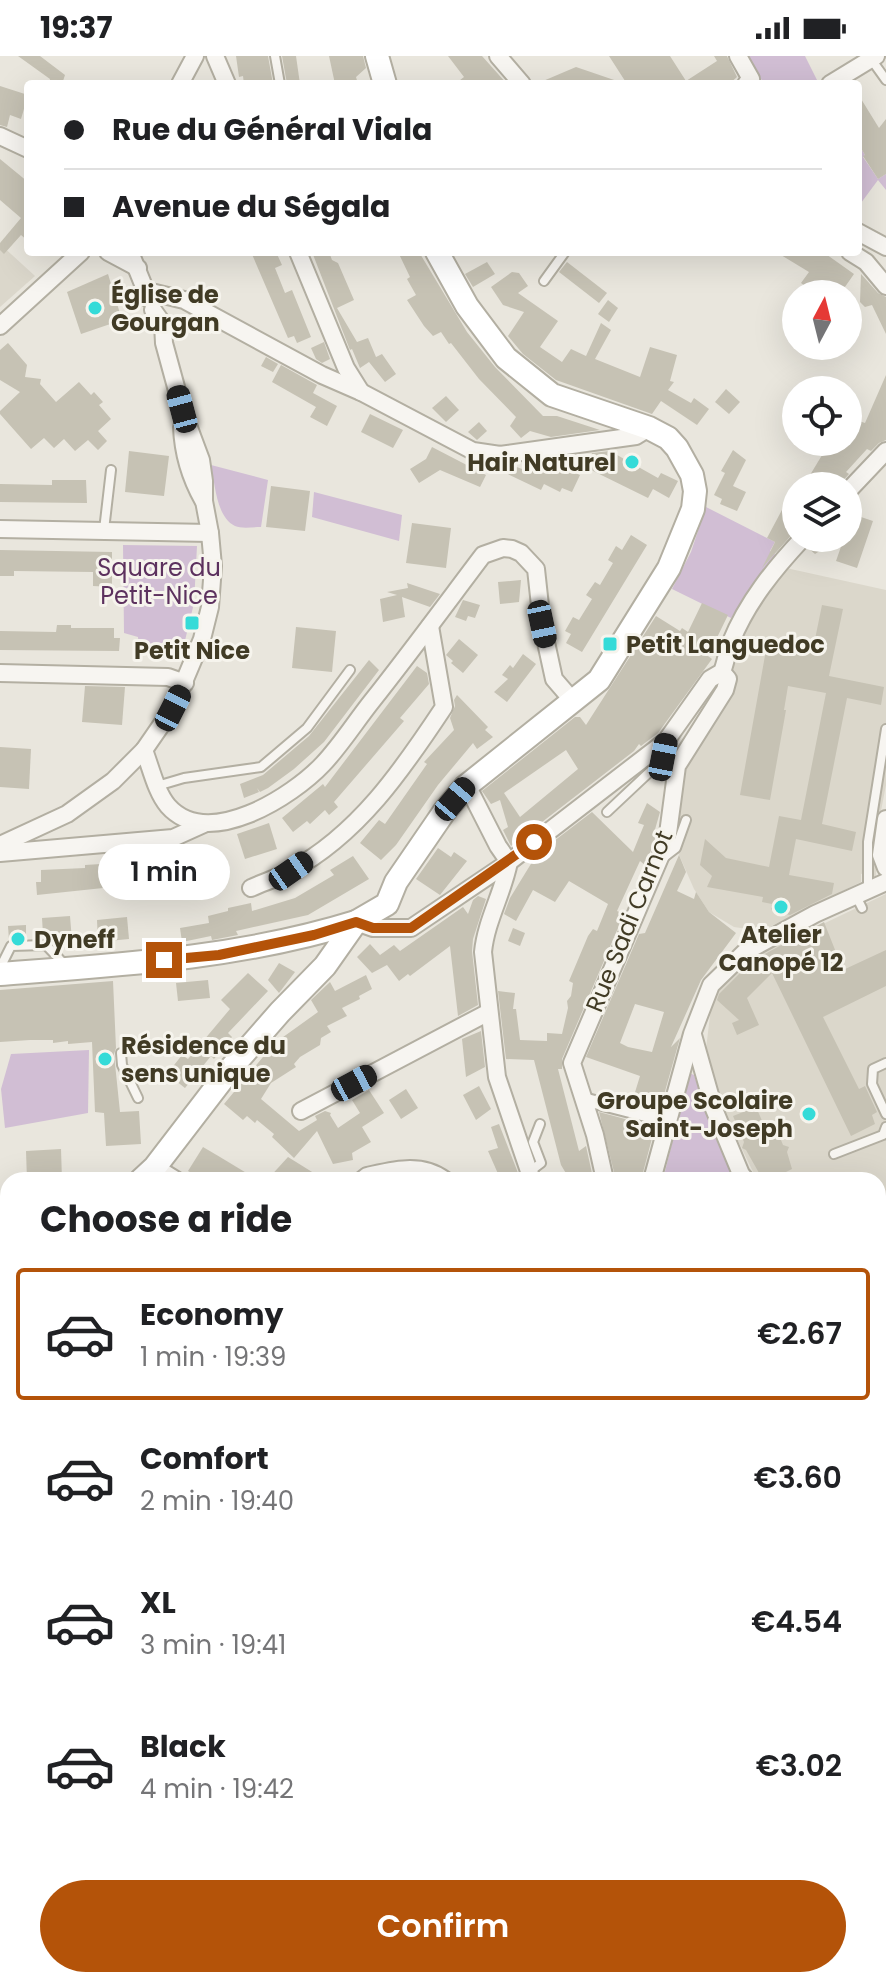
<!DOCTYPE html>
<meta charset="utf-8">
<style>
body{margin:0;font-family:Poppins,sans-serif;background:#f2f2f2;color:#202124;height:100vh;display:flex;flex-direction:column;font-size:30px;white-space:nowrap}
*{box-sizing:border-box;margin:0}
p{font-size:26px;color:#757577}
.icon{flex:none;width:44px;height:44px;fill:none;stroke:currentColor;stroke-width:2;stroke-linecap:round;stroke-linejoin:round}
.map{position:relative;flex:1;overflow:hidden}
.panel{position:absolute;left:0px;top:1116px;width:886px;height:816px;display:flex;flex-direction:column;background:#fff;border-radius:24px 24px 0 0;box-shadow:0 8px 32px #0002}
.panel>*{flex:none}
.guide{position:absolute;left:24px;top:24px;width:838px;height:176px;border-radius:8px;box-shadow:0 8px 32px #0002;display:grid;align-content:center;height:176px;padding:0 40px;background:#fff}
.needle{width:52px;rotate:7deg}
.tools{position:absolute;left:782px;top:224px;display:grid;gap:16px}
.tools a{display:grid;place-items:center;width:80px;height:80px;border-radius:50%;background:#fff;box-shadow:0 8px 32px #0002;font-size:40px}
.end{position:absolute;width:36px;height:36px;margin:-18px;border:10px solid #b45309;background:#fff;box-shadow:0 0 0 4px #fff}
.from{border-radius:50%}
.bubble{position:absolute;height:56px;border-radius:28px;background:#fff;box-shadow:0 8px 32px #0002;font-size:26px;font-weight:600;line-height:56px;text-align:center}
.car{position:absolute;width:24px;height:48px;margin:-24px -12px;border-radius:10px;box-shadow:0 0 6px 2px #0007;background:linear-gradient(#222 24%,#8ab4d8 0 40%,#222 0 76%,#8ab4d8 0 86%,#222 0)}
.guide b{display:flex;align-items:center;gap:28px;height:76px;font-size:30px}
.guide b+b{border-top:2px solid #e0e0e0}
.guide i{width:20px;height:20px;background:#202124}
ul{padding:0;list-style:none}
li{display:flex;align-items:center;gap:24px;height:132px;margin:0 16px 12px;padding:0 24px;border:4px solid transparent;border-radius:8px}
li div{flex:1}
li b{display:block;font-size:30px}
li em{font-style:normal;font-weight:600}
li.active{border-color:#b45309}
li>.icon{width:72px;height:72px;stroke-width:1.5}
h2{padding:0 40px;font-size:36px;line-height:96px}
.primary-button{display:flex;gap:16px;margin-top:auto;padding:16px 40px}
.primary-button a{flex:1;height:92px;border-radius:48px;background:#b45309;color:#fff;font-size:32px;font-weight:600;line-height:92px;text-align:center}
.status{display:flex;justify-content:space-between;align-items:center;height:56px;padding:0 40px;background:#fff;direction:ltr}
.status svg{height:22px;fill:currentColor}
.map>svg:first-child{display:block}
</style>
<div class="status"><b>19:37</b><svg viewBox="0 0 49 12"><path d="M0 12V9h3v3zM5 12V6h3v6zM10 12V3h3v9zM15 12V0h3v12zM26 1h20v11H26zM47 4h2v5h-2z"/></svg></div>
<div class="map">
<svg width="886" height="1932" viewBox="0 0 886 1932">
<rect width="100%" height="100%" fill="#e9e6dd"/>
<g fill="#dbd7cb">
<polygon points="0,188 35,220 0,251"/>
<polygon points="786,512 886,534 886,729 876,781 876,822 868,816 861,818 861,826 761,875 734,871 709,856 694,833 673,785 683,714 733,626 734,596 738,585 770,531"/>
<polygon points="886,838 886,1197 878,1196 878,1124 757,1124 726,1060 706,993 712,943 747,904"/>
</g>
<g fill="#d1bed4">
<polygon points="746,0 805,0 819,28 761,28 763,26"/>
<polygon points="858,87 865,99 863,101 878,123 886,118 886,134 878,124 858,151"/>
<path d="M211,409l57,15 -7,47c-8,0 -19,2 -26,-1 -19,-9 -20,-43 -24,-61z"/>
<polygon points="314,436 402,459 399,485 312,461"/>
<polygon points="706,451 775,486 770,495 777,500 765,511 731,562 672,533 691,496"/>
<polygon points="123,489 197,490 194,547 182,597 139,594 138,581 124,577"/>
<polygon points="89,994 88,1057 5,1072 1,1033 11,998"/>
<polygon points="689,1017 694,1019 715,1081 734,1120 663,1124"/>
<polygon points="886,1313 886,1435 878,1431 878,1319"/>
<polygon points="8,1584 8,1924 878,1924 878,1862 886,1861 886,1932 0,1932 0,1587"/>
</g>
<g fill="#cdb995">
<polygon points="8,1554 8,1584 0,1587 0,1556"/>
<polygon points="878,1819 886,1821 886,1861 878,1861"/>
</g>
<g fill="none" stroke-linecap="round" stroke-linejoin="round">
<polyline stroke="#cdb995" stroke-width="4" points="834,1932 834,1924"/>
<g stroke="#cdb995" stroke-width="16">
<polyline points="0,1508 8,1507"/>
<polyline points="878,1753 886,1749"/>
</g>
</g>
<g fill="#c6c2b4" fill-rule="evenodd">
<polygon points="18,0 40,0 65,19 62,28 49,28 50,23"/>
<polygon points="236,0 268,0 273,28 244,28 243,20 239,21"/>
<polygon points="282,0 296,0 300,28 287,28"/>
<polygon points="329,0 363,0 366,12 356,21 358,28 335,28"/>
<polygon points="448,0 482,0 507,28 455,28 464,21"/>
<polygon points="609,0 670,0 686,25 717,5 714,0 727,0 737,21 729,28 627,28"/>
<polygon points="576,11 620,26 619,28 536,28"/>
<polygon points="0,30 28,39 21,63 10,59 7,71 0,69"/>
<polygon points="858,38 879,72 886,63 886,118 878,123 863,100 865,99 858,87"/>
<polygon points="0,103 28,126 28,185 21,179 4,198 0,194 0,187 21,162 0,144"/>
<polygon points="251,196 276,196 282,209 275,212 285,237 292,234 311,281 297,287 294,280 288,282"/>
<polygon points="312,196 329,196 332,204 338,207 354,244 337,252 357,286 368,282 376,301 382,298 396,318 385,326 369,306 360,312 352,293 350,294"/>
<polygon points="398,196 419,196 467,276 495,311 543,360 557,360 600,374 551,381 530,375 521,382 510,370 516,361 479,323 451,287 449,288 441,276 433,280 424,270 407,244 416,239 407,223 410,221"/>
<polygon points="776,196 823,196 854,218 840,238 816,238 801,227 809,216"/>
<polygon points="487,206 495,218 473,231 465,218"/>
<polygon points="567,206 607,237 599,247 559,216"/>
<polygon points="512,216 519,217 528,230 518,237 558,265 540,291 562,306 571,293 586,300 601,267 611,274 595,303 640,321 650,291 677,299 670,325 674,326 668,334 691,347 694,342 709,353 697,369 661,345 652,358 556,324 523,298 508,280 524,256 503,249 491,231"/>
<polygon points="108,218 122,264 81,278 67,236"/>
<polygon points="861,218 878,237 886,241 886,278 872,249 865,251 860,246"/>
<polygon points="608,244 618,252 609,266 598,258"/>
<polygon points="324,286 330,303 322,307 316,303 311,292"/>
<polygon points="8,287 27,309 25,321 41,323 40,328 56,346 79,326 91,339 94,336 103,346 99,349 111,363 98,375 107,385 98,394 88,384 75,395 64,383 54,392 44,382 31,393 0,358 0,355 20,336 0,324 0,294"/>
<polygon points="266,301 278,308 273,316 261,310"/>
<polygon points="281,309 317,329 313,337 337,350 327,370 310,361 316,351 272,326"/>
<polygon points="886,319 886,384 879,387 871,395 867,393 846,416 849,418 838,430 807,430 812,420 810,419 830,386 848,386 859,365 865,367"/>
<polygon points="726,333 740,346 729,358 715,346"/>
<polygon points="446,340 459,354 446,366 432,352"/>
<polygon points="370,358 403,374 393,392 361,376"/>
<polygon points="479,366 487,375 477,384 468,376"/>
<polygon points="432,391 486,419 480,431 440,414 419,427 410,413 426,403"/>
<polygon points="733,394 746,404 733,430 746,436 737,455 720,448 722,443 714,439 725,417 721,415"/>
<polygon points="129,395 169,400 164,440 125,436"/>
<polygon points="610,395 658,422 661,417 678,425 669,442 653,433 648,442 587,412 592,397"/>
<polygon points="546,404 580,419 572,436 562,432 560,436 544,428 541,434 491,410 511,409 525,414 529,406 541,412"/>
<polygon points="52,424 86,424 87,447 0,446 0,428 52,429"/>
<polygon points="271,430 310,435 305,475 266,471"/>
<polygon points="848,450 858,460 873,465 857,512 836,505 844,482 848,482"/>
<polygon points="783,452 796,459 796,474 762,512 775,486 767,482"/>
<polygon points="412,467 451,472 446,512 406,507"/>
<polygon points="631,479 647,489 582,596 566,587 571,578 565,575 573,561 579,564 592,543 586,539 595,526 600,529 613,507 608,504 616,490 622,494"/>
<polygon points="814,482 839,482 815,498 808,492"/>
<polygon points="0,494 112,496 112,531 93,530 93,516 14,515 14,520 0,520"/>
<polygon points="521,524 519,546 500,548 498,526"/>
<polygon points="407,527 440,538 430,551 402,541 405,561 383,566 380,543 397,539 387,536 408,532"/>
<polygon points="463,544 480,549 475,562 468,560 466,565 455,561"/>
<path d="M702,547l26,12 -18,37 -2,4 4,3 -54,74 -17,13 -2,-2 -5,7 -123,95 -8,-16 5,-3 -8,-27 -9,4 -9,-13 93,-74h5l6,8 70,-109 24,15 2,-3 6,4zM566,694l12,19 -58,48 -16,-24z"/>
<polygon points="822,549 843,553 829,620 884,631 881,649 847,642 822,768 856,776 852,795 796,783 789,819 834,827 832,838 790,859 774,855 771,853 772,848 762,846 763,841 707,831 712,820 700,809 705,783 726,802 769,811 779,760 801,764 826,637 788,630 784,654 786,654 770,744 740,739 766,594 770,595 772,585 813,593"/>
<polygon points="57,569 71,569 71,572 114,572 114,582 120,582 119,595 0,594 0,575 56,576"/>
<polygon points="296,571 336,575 332,616 292,612"/>
<polygon points="459,583 478,599 463,617 451,607 453,605 446,599"/>
<polygon points="523,598 536,608 507,646 494,636 508,623 502,619 510,609 513,612"/>
<polygon points="369,604 379,614 324,686 294,713 268,732 260,736 257,732 259,736 244,742 240,728 263,719 309,680"/>
<polygon points="417,610 427,617 429,628 400,662 404,665 334,746 338,751 329,759 325,754 310,768 307,765 293,776 282,762 323,728 325,731"/>
<polygon points="85,630 125,631 122,669 82,666"/>
<polygon points="457,639 488,671 485,674 493,681 477,693 473,687 438,729 396,789 381,804 360,787 379,764 385,768 427,708 424,706 454,674 450,662 455,650 454,644"/>
<polygon points="0,691 31,693 29,733 0,731"/>
<polygon points="647,747 660,756 654,777 657,778 656,782 645,809 640,805 617,855 624,858 562,1003 562,1013 558,1013 579,1095 586,1090 593,1122 570,1124 561,1109 534,1004 506,1003 498,935 515,937 513,953 516,953 520,984 547,985 547,977 562,978 568,952 567,945 571,940 573,927 569,925 588,880 593,873 597,875 608,848 569,825 555,846 533,834 516,865 504,858 510,842 537,798 592,756 633,796 644,769 638,767"/>
<polygon points="269,767 277,793 245,803 237,778"/>
<polygon points="438,792 451,801 454,796 467,805 440,839 416,823"/>
<path d="M679,799l7,17 -9,19 17,8 2,-7 13,20 27,21 -35,47 -30,67 9,-9 -20,71 -28,-7 8,-26 -54,-19 53,-123 6,-1zM635,948l29,8 -12,40 -24,-5 -8,-4z"/>
<polygon points="353,800 369,823 308,859 236,875 238,879 212,884 211,880 182,886 180,872 209,867 208,860 228,855 228,852 251,847 252,855 295,842 334,819 330,814"/>
<polygon points="101,808 101,811 121,809 122,830 37,839 36,826 41,826 41,814 85,812 85,809"/>
<polygon points="478,840 486,843 473,883 472,895 478,949 458,960 450,890 410,920 408,918 399,925 387,909 372,917 357,901 370,888 380,899 394,889 400,895 463,851 468,858 473,844"/>
<polygon points="70,860 72,885 58,885 57,878 43,878 42,862"/>
<polygon points="127,861 129,883 98,886 97,864"/>
<polygon points="824,866 843,914 886,894 886,930 823,961 859,1033 865,1030 877,1056 872,1059 875,1068 851,1080 772,917 747,942 759,969 737,979 732,967 739,964 717,944 719,938 752,905"/>
<polygon points="26,869 26,883 9,884 8,870"/>
<polygon points="513,872 525,877 520,890 508,885"/>
<polygon points="279,907 295,916 279,937 268,924"/>
<polygon points="248,917 268,935 228,977 232,981 214,1003 211,1000 185,1032 167,1018 182,999 188,1003 230,953 221,944"/>
<polygon points="366,919 372,933 359,940 360,943 342,952 347,960 327,970 331,976 321,982 320,989 300,1001 294,1008 296,1011 271,1027 261,1043 299,1075 317,1064 315,1060 325,1055 331,1057 330,1059 338,1072 360,1057 352,1044 369,1034 384,1057 362,1071 371,1086 352,1097 353,1104 333,1108 317,1075 294,1102 272,1081 274,1078 257,1064 255,1067 247,1060 243,1064 224,1048 263,1001 282,988 279,984 318,956 311,944 330,926 335,935"/>
<polygon points="208,924 210,942 178,945 176,927"/>
<polygon points="113,925 116,992 114,998 120,1056 139,1055 141,1088 106,1090 104,1057 95,1056 92,986 68,988 68,985 53,987 53,984 30,984 0,986 0,934"/>
<polygon points="481,975 485,1011 466,1021 462,983"/>
<polygon points="479,1030 491,1053 476,1064 463,1039"/>
<polygon points="406,1033 418,1052 401,1063 389,1044"/>
<polygon points="756,1051 770,1083 779,1079 783,1089 789,1091 787,1096 792,1113 784,1117 781,1124 773,1122 763,1124 746,1094 742,1092 744,1086 733,1060"/>
<polygon points="599,1056 655,1071 641,1124 616,1124"/>
<polygon points="499,1068 520,1122 515,1124 511,1124 507,1116 499,1120 488,1095 498,1092 491,1071"/>
<polygon points="203,1091 220,1101 258,1124 203,1124 188,1115"/>
<polygon points="61,1093 62,1124 27,1124 26,1095"/>
<polygon points="288,1101 325,1124 267,1124"/>
</g>
<g fill="none" stroke-linecap="round" stroke-linejoin="round">
<defs>
<g id="service">
<polyline points="275,0 280,28"/>
<polyline points="871,3 886,24"/>
<polyline points="544,225 565,196"/>
<polyline points="104,474 111,414"/>
<polyline points="157,730 184,722 261,711 307,672 350,614"/>
<polyline points="607,756 657,709 663,701 666,689"/>
<polyline points="663,802 676,792 686,764"/>
<polyline points="868,833 868,786 886,673"/>
<polyline points="856,840 862,852"/>
<polyline points="0,912 11,890 46,889 66,910"/>
<polyline points="121,997 122,1009 138,1042"/>
<polyline points="886,1007 873,1013 872,1028 886,1058"/>
<polyline points="834,1098 883,1079 886,1071"/>
<polyline points="529,1116 541,1107 533,1086 540,1068"/>
<polyline points="878,1470 886,1473"/>
</g>
<polyline id="pedestrian" points="583,1043 669,1065"/>
<g id="minor">
<polyline points="215,0 227,28"/>
<polyline points="498,0 522,28"/>
<polyline points="738,0 751,23 746,28"/>
<polyline points="180,28 195,0"/>
<polyline points="830,28 876,0"/>
<polyline points="0,80 28,93"/>
<polyline points="858,176 886,191"/>
<polyline points="108,196 138,212"/>
<polyline points="130,196 149,243"/>
<polyline points="298,196 346,312 361,336"/>
<polyline points="850,196 866,206 886,230"/>
<polyline points="147,235 184,244 322,319 361,336 473,395 500,399 636,380 649,372"/>
<polyline points="0,270 81,196"/>
<path d="M182,371c1,26 8,50 21,73"/>
<polyline points="848,435 886,395"/>
<polyline points="0,473 210,477"/>
<polyline points="0,617 168,621 185,627"/>
<path d="M144,694c7,18 12,42 24,56 40,45 125,-10 155,-42 18,-19 33,-43 49,-63 38,-48 74,-97 111,-146l20,-7 9,1 9,4 15,16 6,55 12,55 19,22"/>
<path d="M465,731l6,6 27,53 11,16c-6,31 -23,59 -26,90l14,125 35,103"/>
<polyline points="886,763 881,799 886,812"/>
<polyline points="0,789 67,758 113,725 144,694 173,652 202,583 210,551 213,510 210,477 204,445 204,425 201,404 182,353 164,287 163,268 153,254"/>
<polyline points="0,797 173,782 204,768"/>
<path d="M251,832c13,-6 27,-10 39,-17 68,-36 113,-102 154,-164l-14,-81"/>
<path d="M356,866l17,6h38l98,-66 157,-121 44,-62 12,-7c4,-10 5,-21 9,-30 16,-40 43,-73 72,-104"/>
<polyline points="693,979 714,1053 741,1118 746,1124"/>
<polyline points="301,1055 489,956"/>
<polyline points="155,1111 176,1124"/>
<path d="M362,1124l5,-4c27,-6 54,-14 78,4"/>
<polyline points="605,1124 595,1079 572,1007 667,785 677,710 725,634 728,623 722,616"/>
<polyline points="652,1124 692,978 711,929 745,896 815,858 886,826"/>
<polyline points="878,1205 886,1205"/>
<polyline points="0,1228 8,1221"/>
<polyline points="878,1236 886,1231"/>
<polyline points="0,1341 8,1336"/>
</g>
<g id="tertiary">
<polyline points="0,1433 8,1433"/>
<polyline points="878,1665 886,1663"/>
</g>
<g id="secondary">
<polyline points="377,0 385,28"/>
<path d="M0,918c120,-9 240,-16 356,-52"/>
<polyline points="141,1124 155,1111 231,1012 280,956 325,910 356,866 387,848 396,826 444,756 465,731 599,624 669,512 693,453 695,435 692,419 677,392 668,382 649,372 552,339 506,302 467,250 437,196"/>
<polyline points="0,1170 8,1172"/>
</g>
</defs>
<use href="#service" stroke="#b3afa2" stroke-width="12"/>
<use href="#pedestrian" stroke="#b3afa2" stroke-width="16"/>
<use href="#minor" stroke="#b3afa2" stroke-width="20"/>
<use href="#tertiary" stroke="#b3afa2" stroke-width="24"/>
<use href="#secondary" stroke="#b3afa2" stroke-width="26"/>
<use href="#service" stroke="#f7f5f1" stroke-width="8"/>
<use href="#pedestrian" stroke="#f7f5f1" stroke-width="12"/>
<use href="#minor" stroke="#f7f5f1" stroke-width="16"/>
<use href="#tertiary" stroke="#f7f5f1" stroke-width="20"/>
<use href="#secondary" stroke="#fff" stroke-width="22"/>
</g>
<g fill="none" stroke-linecap="round" stroke-linejoin="round">
<polyline stroke="#b45309" stroke-width="10" points="164,904 219,899 314,879 356,866 373,872 411,872 534,786"/>
</g>
<g fill="#35dbd8" stroke="#f6f4ed" stroke-width="3">
<circle cx="95" cy="252" r="8"/>
<circle cx="632" cy="406" r="8"/>
<rect x="184" y="559" width="16" height="16" rx="4"/>
<rect x="602" y="580" width="16" height="16" rx="4"/>
<circle cx="781" cy="851" r="8"/>
<circle cx="18" cy="883" r="8"/>
<circle cx="105" cy="1003" r="8"/>
<circle cx="809" cy="1058" r="8"/>
</g>
<g text-anchor="middle" dominant-baseline="central" stroke-width="6" stroke-linejoin="round" paint-order="stroke">
<g font-size="24" font-weight="bold" fill="#413b25" stroke="#f6f4ed" text-anchor="start">
<text x="111" y="238">Église de<tspan x="111" dy="28">Gourgan</tspan></text>
<text x="616" y="406" text-anchor="end">Hair Naturel</text>
<text x="626" y="588">Petit Languedoc</text>
<text x="192" y="594" text-anchor="middle">Petit Nice</text>
<text x="781" y="878" text-anchor="middle">Atelier<tspan x="781" dy="28">Canopé 12</tspan></text>
<text x="34" y="883">Dyneff</text>
<text x="121" y="989">Résidence du<tspan x="121" dy="28">sens unique</tspan></text>
<text x="793" y="1044" text-anchor="end">Groupe Scolaire<tspan x="793" dy="28">Saint-Joseph</tspan></text>
</g>
<g font-size="24" fill="#5c315e" stroke="#f6f4ed">
<text x="159" y="511">Square du<tspan x="159" dy="28">Petit-Nice</tspan></text>
</g>
<g font-size="24" fill="#413b25" stroke="#f6f4ed">
<text transform="translate(629 865) rotate(-68)">Rue Sadi Carnot</text>
</g>
</g>
</svg>
<div class="tools">
<a><svg class="needle" viewBox="-14 -14 28 28"><path d="M0-13l5 13h-10z" fill="#e53935"/><path d="M0 13l5-13h-10z" fill="#757577"/></svg></a>
<a><svg class="icon" aria-label="locate" viewBox="0 0 24 24"><circle cx="12" cy="12" r="6"/><path d="M12 2v4M12 18v4M2 12h4M18 12h4"/></svg></a>
<a><svg class="icon" aria-label="layers" viewBox="0 0 24 24"><path d="M12 4l9 5-9 5-9-5zM3 14l9 5 9-5"/></svg></a>
</div>
<i class="end from" style="left:534px;top:786px"></i>
<i class="end" style="left:164px;top:904px"></i>
<div class="bubble" style="left:98px;top:788px;width:132px">1 min</div>
<i class="car" style="left:182px;top:353px;rotate:345deg"></i>
<i class="car" style="left:542px;top:568px;rotate:168deg"></i>
<i class="car" style="left:173px;top:652px;rotate:27deg"></i>
<i class="car" style="left:663px;top:701px;rotate:11deg"></i>
<i class="car" style="left:455px;top:743px;rotate:40deg"></i>
<i class="car" style="left:291px;top:815px;rotate:55deg"></i>
<i class="car" style="left:354px;top:1027px;rotate:62deg"></i>
<div class="guide">
<b><i class="from"></i>Rue du Général Viala</b>
<b><i></i>Avenue du Ségala</b>
</div>
<section class="panel">
<h2>Choose a ride</h2>
<ul>
<li class="active"><svg class="icon" aria-label="car" viewBox="0 0 24 24"><path d="M5 17H2v-5l4-1 3-4h7l3 4 3 1v5h-3M9 17h6M6 11h13"/><circle cx="7" cy="17" r="2"/><circle cx="17" cy="17" r="2"/></svg><div><b>Economy</b><p>1 min · 19:39</p></div><em>€2.67</em></li>
<li><svg class="icon" aria-label="car" viewBox="0 0 24 24"><path d="M5 17H2v-5l4-1 3-4h7l3 4 3 1v5h-3M9 17h6M6 11h13"/><circle cx="7" cy="17" r="2"/><circle cx="17" cy="17" r="2"/></svg><div><b>Comfort</b><p>2 min · 19:40</p></div><em>€3.60</em></li>
<li><svg class="icon" aria-label="car" viewBox="0 0 24 24"><path d="M5 17H2v-5l4-1 3-4h7l3 4 3 1v5h-3M9 17h6M6 11h13"/><circle cx="7" cy="17" r="2"/><circle cx="17" cy="17" r="2"/></svg><div><b>XL</b><p>3 min · 19:41</p></div><em>€4.54</em></li>
<li><svg class="icon" aria-label="car" viewBox="0 0 24 24"><path d="M5 17H2v-5l4-1 3-4h7l3 4 3 1v5h-3M9 17h6M6 11h13"/><circle cx="7" cy="17" r="2"/><circle cx="17" cy="17" r="2"/></svg><div><b>Black</b><p>4 min · 19:42</p></div><em>€3.02</em></li>
</ul>
<div class="primary-button"><a>Confirm</a></div>
</section>
</div>
